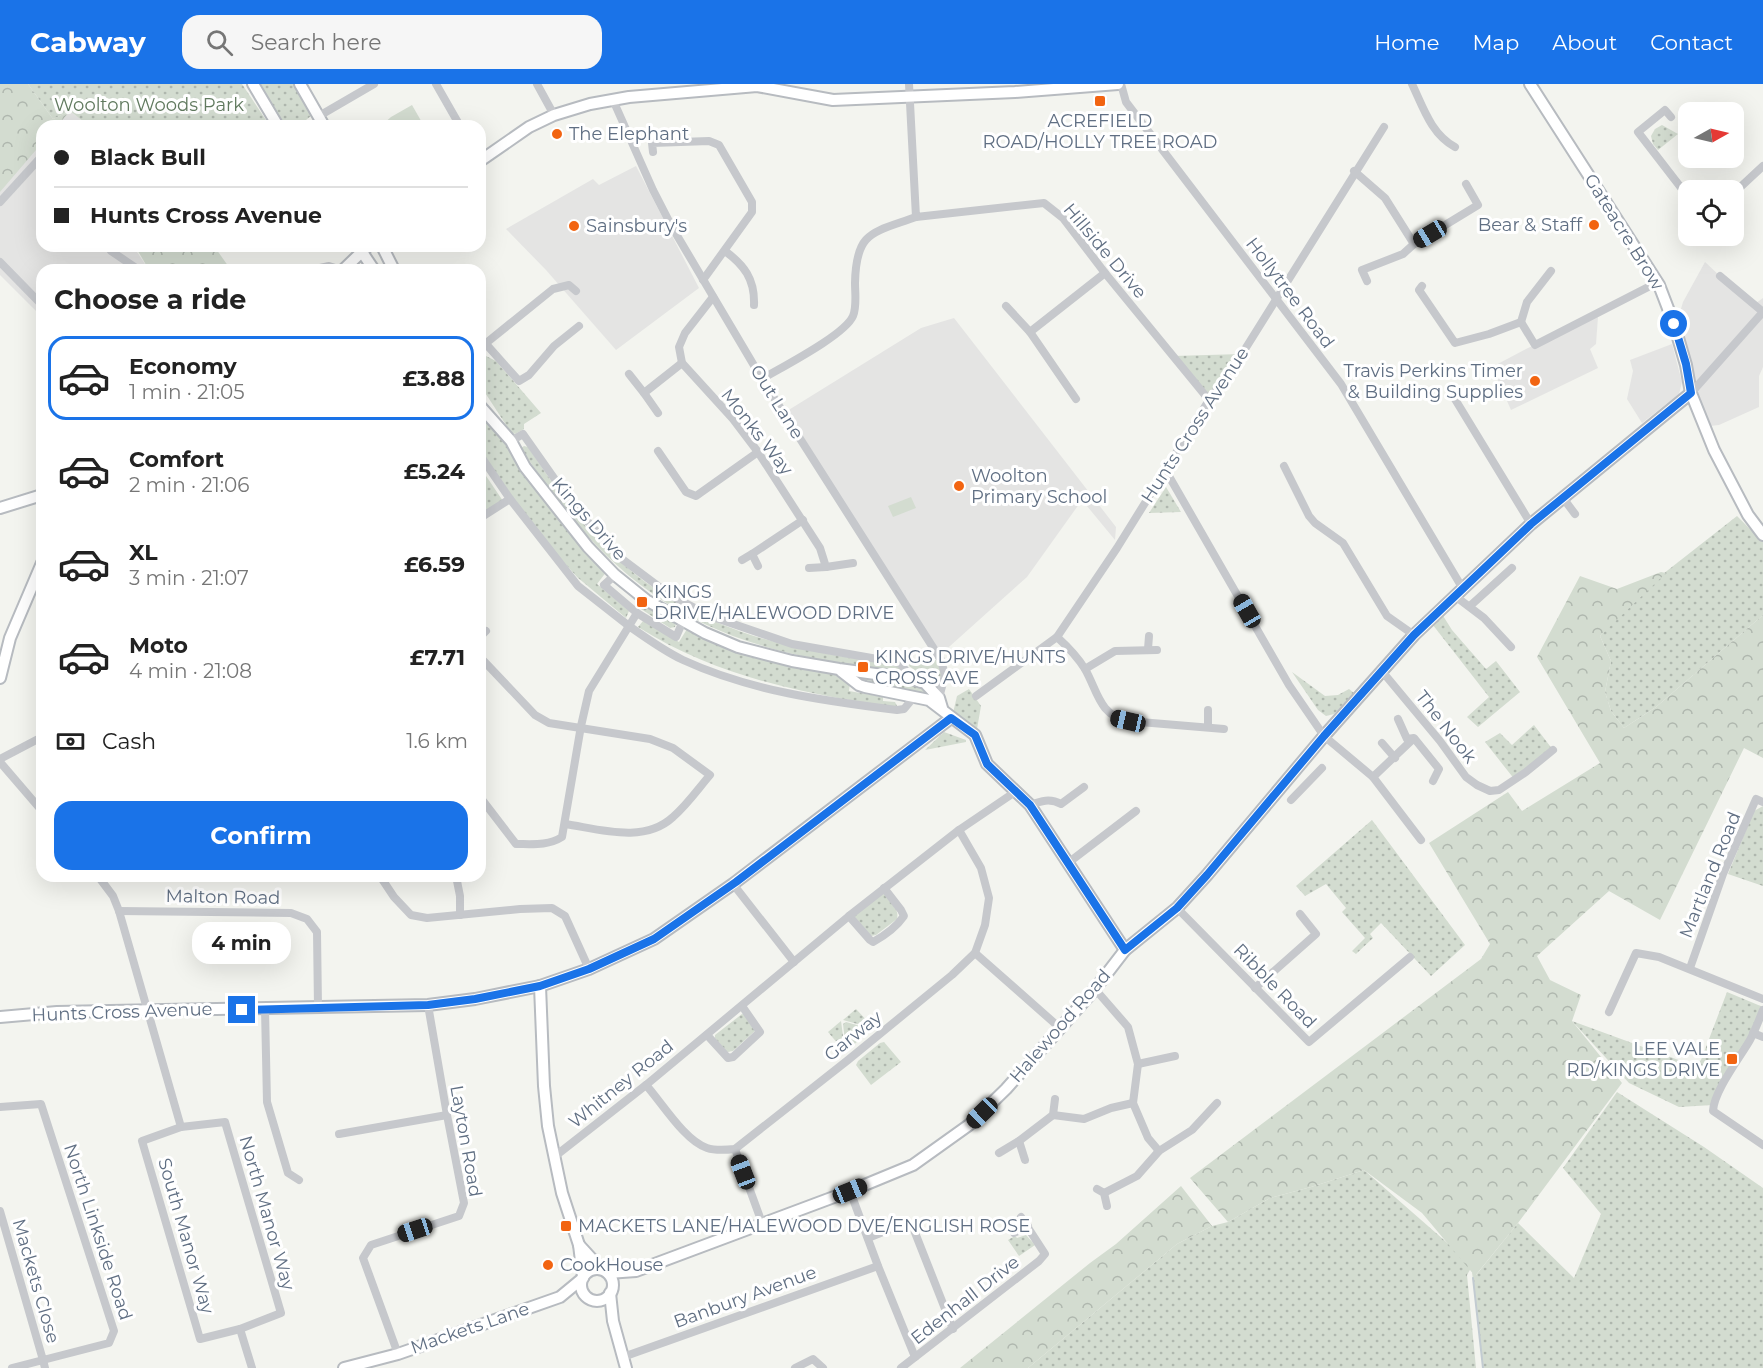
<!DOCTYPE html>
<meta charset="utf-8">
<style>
body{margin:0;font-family:Montserrat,sans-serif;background:#f6f6f6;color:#222;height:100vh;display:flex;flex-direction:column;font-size:22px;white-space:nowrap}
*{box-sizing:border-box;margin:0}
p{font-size:20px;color:#767676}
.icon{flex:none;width:33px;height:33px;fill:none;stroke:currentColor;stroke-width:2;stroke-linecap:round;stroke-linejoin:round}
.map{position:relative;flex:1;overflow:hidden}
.drawer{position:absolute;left:36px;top:180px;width:450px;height:618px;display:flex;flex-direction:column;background:#fff;border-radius:18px;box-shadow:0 6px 24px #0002}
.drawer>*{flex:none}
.guide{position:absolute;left:36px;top:36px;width:450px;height:132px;border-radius:18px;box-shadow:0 6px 24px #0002;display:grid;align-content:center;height:132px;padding:0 18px;background:#fff}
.needle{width:39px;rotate:82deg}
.controls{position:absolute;left:1678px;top:18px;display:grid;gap:12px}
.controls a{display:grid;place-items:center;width:66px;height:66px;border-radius:12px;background:#fff;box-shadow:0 6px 24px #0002;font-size:30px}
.end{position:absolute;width:27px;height:27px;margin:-14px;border:8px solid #1a73e8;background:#fff;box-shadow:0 0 0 3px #fff}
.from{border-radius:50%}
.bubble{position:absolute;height:42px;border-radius:18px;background:#fff;box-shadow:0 6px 24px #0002;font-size:20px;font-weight:700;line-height:42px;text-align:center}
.car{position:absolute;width:18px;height:36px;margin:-18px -9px;border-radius:8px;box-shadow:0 0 4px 2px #0007;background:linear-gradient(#222 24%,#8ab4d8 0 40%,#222 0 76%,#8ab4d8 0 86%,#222 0)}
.guide b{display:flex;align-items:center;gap:21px;height:57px;font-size:22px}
.guide b+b{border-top:2px solid #e0e0e0}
.guide i{width:15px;height:15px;background:#222}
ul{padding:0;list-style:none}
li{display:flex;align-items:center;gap:18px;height:84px;margin:0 12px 9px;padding:0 6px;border:3px solid transparent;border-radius:18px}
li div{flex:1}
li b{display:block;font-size:22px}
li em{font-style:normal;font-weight:700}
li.current{border-color:#1a73e8}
li>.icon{width:54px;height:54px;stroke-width:1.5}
h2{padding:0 18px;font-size:27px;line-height:72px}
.pay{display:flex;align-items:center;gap:15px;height:66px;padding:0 18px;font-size:22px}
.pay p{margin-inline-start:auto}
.button{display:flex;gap:12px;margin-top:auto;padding:12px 18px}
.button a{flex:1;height:69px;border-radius:18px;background:#1a73e8;color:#fff;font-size:24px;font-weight:700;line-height:69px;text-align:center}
header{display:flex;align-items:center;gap:36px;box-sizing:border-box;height:84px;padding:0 30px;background:#1a73e8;color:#fff}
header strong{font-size:28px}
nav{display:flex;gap:33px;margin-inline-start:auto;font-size:21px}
.search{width:420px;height:54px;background:#f6f6f6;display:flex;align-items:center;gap:15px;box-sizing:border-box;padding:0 21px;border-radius:18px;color:#767676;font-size:22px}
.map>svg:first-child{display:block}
</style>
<header>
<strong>Cabway</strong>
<div class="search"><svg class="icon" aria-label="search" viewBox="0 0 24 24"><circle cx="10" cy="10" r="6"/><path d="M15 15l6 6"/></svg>Search here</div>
<nav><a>Home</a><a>Map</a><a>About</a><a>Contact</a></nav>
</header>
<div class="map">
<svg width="1763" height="1284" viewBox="0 0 1763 1284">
<defs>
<pattern id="grass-dots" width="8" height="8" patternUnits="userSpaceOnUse" patternTransform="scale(1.5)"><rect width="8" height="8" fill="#d3dcd0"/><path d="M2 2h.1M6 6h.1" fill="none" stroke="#afb7ae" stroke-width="1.8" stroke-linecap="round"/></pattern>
<pattern id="forest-crowns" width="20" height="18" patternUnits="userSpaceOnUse" patternTransform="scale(1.5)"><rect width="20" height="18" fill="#d3dcd0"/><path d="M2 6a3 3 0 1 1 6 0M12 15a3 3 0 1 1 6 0" fill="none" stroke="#afb7ae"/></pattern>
</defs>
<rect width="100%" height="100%" fill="#f3f4ef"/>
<g fill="#e4e4e3">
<polygon points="70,27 89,42 47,42"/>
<polygon points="42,47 42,162 133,162 149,186 42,186 42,233 0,191 0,93"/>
<polygon points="636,82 699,204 616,266 546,186 506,145 593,95 599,101"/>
<polygon points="1705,178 1752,222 1763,214 1763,283 1759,292 1759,323 1719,341 1710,342 1693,294 1678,235 1683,218"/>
<polygon points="1598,233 1596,260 1590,265 1598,284 1511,326 1492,283 1528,264"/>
<polygon points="954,234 1116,443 1115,456 1082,416 1027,493 940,571 787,327 921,244"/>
<polygon points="1672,260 1682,298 1679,310 1642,339 1627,315 1633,287 1630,276"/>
</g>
<g fill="url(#grass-dots)">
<polygon points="28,0 242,0 270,42 89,42 70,27 53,35"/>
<polygon points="260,0 295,0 312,31 299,42 285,42"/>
<polygon points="1662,41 1678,50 1658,66 1653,60 1651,52 1655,45"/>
<polygon points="1242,270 1209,316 1173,272"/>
<polygon points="486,272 496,277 541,329 524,340 524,345 515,350 510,347 480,301 480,276"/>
<polygon points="480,329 505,359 554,429 607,487 597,500 629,527 626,534 577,493 551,464 522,427 480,365"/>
<path d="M524,362l4,1c21,31 42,63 68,91 86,91 183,110 301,127l3,2 1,3c-15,3 -60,-7 -77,-10 -145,-25 -225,-91 -303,-212z"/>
<polygon points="480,383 503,417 480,431"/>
<polygon points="1166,403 1181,428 1149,429"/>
<polygon points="1737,432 1763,458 1763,531 1656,623 1624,644 1611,627 1605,608 1611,577 1600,552 1640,508"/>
<polygon points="644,520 676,539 675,543 670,544 641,525"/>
<polygon points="1440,527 1452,546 1486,585 1496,577 1520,608 1478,643 1467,633 1489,613 1429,536"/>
<path d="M643,537l36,21 8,-13 152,45 11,8 -1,9 34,6v4l12,1 2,4c-16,2 -38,-5 -54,-7 -73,-13 -142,-32 -205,-72z"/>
<polygon points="910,576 918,578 936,576 942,588 941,593 935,590 916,587 909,582"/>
<polygon points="1292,588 1325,612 1338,611 1349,605 1354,609 1334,630 1326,632 1318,626"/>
<polygon points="866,593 923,602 930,611 862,598"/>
<polygon points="969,605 981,622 977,645 953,629 957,612"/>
<polygon points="1534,641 1553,666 1515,696 1485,658 1500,649 1512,661"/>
<polygon points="944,648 966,656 966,658 925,666"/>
<polygon points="1763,722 1763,802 1728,790 1754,727"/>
<polygon points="1372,736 1465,861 1431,892 1381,839 1370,850 1373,854 1356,870 1352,867 1365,854 1342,828 1346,824 1326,800 1305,812 1296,802"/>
<path d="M883,809c6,7 17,16 14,26l-21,16 -5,1 -17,-20z"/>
<polygon points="1727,908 1763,923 1713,1021 1679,1023 1629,999 1572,937 1695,982 1701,976"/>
<polygon points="856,925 872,942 872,944 843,936"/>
<polygon points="742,930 745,931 755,947 733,967 727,968 715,954 715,951"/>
<polygon points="841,937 845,967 844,967 828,948"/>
<polygon points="846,938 871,945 848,966 846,966 843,940"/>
<polygon points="884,958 901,978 871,1001 856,981 858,977 880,959"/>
<polygon points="1617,1008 1704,1063 1763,1104 1763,1284 1483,1284 1472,1188 1476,1191 1518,1139 1574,1194 1601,1130 1563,1084"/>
<polygon points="1364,1086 1452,1163 1471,1184 1467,1191 1476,1284 1028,1284 1177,1160 1212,1142 1228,1138 1270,1114 1311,1103"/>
<polygon points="1026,1151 1035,1161 1019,1172 1008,1156 1015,1152 1017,1154"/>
</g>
<g fill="url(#forest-crowns)">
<polygon points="0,0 28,0 53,35 70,27 57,42 42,42 42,59 0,108"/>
<polygon points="135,162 214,162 231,186 149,186"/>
<polygon points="1661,488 1666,489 1600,552 1611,577 1605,608 1611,627 1624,644 1656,623 1763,531 1763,674 1744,664 1660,836 1609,807 1537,872 1550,896 1581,911 1572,937 1622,999 1518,1139 1475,1192 1422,1129 1364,1086 1311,1103 1270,1114 1228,1138 1190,1094 1481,875 1490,860 1429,759 1508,708 1522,727 1600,679 1537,573 1580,492 1617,505"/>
<polygon points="1181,1102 1212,1142 1177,1160 1028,1284 960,1284 1090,1179 1116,1160"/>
</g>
<g fill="#d3dcd0">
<polygon points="412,21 424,42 381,42 391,33"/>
<polygon points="911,413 916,424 893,433 888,422"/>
</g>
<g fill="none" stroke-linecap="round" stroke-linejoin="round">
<polyline stroke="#c2cbd1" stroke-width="2" points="1473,1194 1483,1284"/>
<defs>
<g id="secondary">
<polyline points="253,0 278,42"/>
<polyline points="300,0 324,42"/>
<polyline points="1530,0 1659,201 1674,240 1686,281 1691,309 1714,366 1748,431 1763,451"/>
<polyline points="480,77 529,43 554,31 590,20 629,13 757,2 833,16 1015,8 1118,0"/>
<polyline points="358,162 374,186"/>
<polyline points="382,162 394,186"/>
<polyline points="343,186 368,162"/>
<polyline points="480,322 511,357 525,383 588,463 615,491 646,516 705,549 738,563 792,577 839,585 912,595 925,599 939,614 942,624"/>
<polyline points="0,424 42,411"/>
<polyline points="841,587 859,601 865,603 929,616 975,651 987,680 1030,721 1125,866"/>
<polyline points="0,594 10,554 42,479"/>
<polyline points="540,902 544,1002 548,1042 562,1109 579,1161 583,1193"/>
<polyline points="0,933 57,928 428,921 475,915 540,902 589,885 654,855 733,800 951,634"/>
<polyline points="579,1161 601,1185"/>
<circle cx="597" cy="1201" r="16"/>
<polyline points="608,1189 636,1187 850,1107 913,1081 969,1041 1006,1005 1095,905 1125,866 1177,824 1207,791 1324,652 1414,551 1531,440 1691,309"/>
<polyline points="610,1209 613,1237 626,1284"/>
<polyline points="344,1284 398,1270 560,1213 583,1194"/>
</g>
</defs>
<use href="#secondary" stroke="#b7bbc0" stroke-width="14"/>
<g stroke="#c6c8cc" stroke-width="8">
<polyline points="436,0 460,42"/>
<polyline points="537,0 554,31"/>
<polyline points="909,0 916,133 1044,119 1063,134 1105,189 1209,316"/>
<polyline points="1121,0 1126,18 1341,300 1463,505"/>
<path d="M1412,0c11,23 19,50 43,63"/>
<polyline points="613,16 653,106 672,143 762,295 941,576 945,591 939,614"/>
<polyline points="319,32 374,0"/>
<polyline points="1671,33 1665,26 1638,48 1689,114"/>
<polyline points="653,68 652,59 709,57 719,61 752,118 752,128 703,196"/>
<polyline points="1354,87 1385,114 1414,160"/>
<polyline points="1734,109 1763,82"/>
<polyline points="0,118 42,72"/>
<polyline points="111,167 139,186"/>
<path d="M725,167c19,14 30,28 29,54"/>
<polyline points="0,178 42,221"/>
<polyline points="311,186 329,182 342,186"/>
<polyline points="1720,192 1763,228"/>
<polyline points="1367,197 1362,186 1403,170 1414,160 1478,121 1466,100"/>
<polyline points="1422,202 1419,206 1455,259 1489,250 1521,238 1535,261 1658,198"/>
<polyline points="713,213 685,249 679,263 682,279 733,335 758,368 820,464 826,483 853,479"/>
<polyline points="1006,222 1030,248 1076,315"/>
<polyline points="1521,238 1527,218 1551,187"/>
<polyline points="1030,248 1105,189"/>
<polyline points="486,260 519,297 529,291 554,262 579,242"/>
<polyline points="480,264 553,205 569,201 576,207"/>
<polyline points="629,290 644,309"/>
<path d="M762,295c20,-12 83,-44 91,-63 4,-9 2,-23 2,-33 1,-52 17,-50 61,-66"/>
<polyline points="1450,307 1531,440"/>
<polyline points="1691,309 1763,228"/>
<polyline points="658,329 644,309 682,279"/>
<polyline points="511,357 523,350 573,421 618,472 670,511 710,532 792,560 900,579 912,595"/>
<polyline points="658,367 686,408 696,412 758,368"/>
<polyline points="480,371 510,415 578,502 629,542 637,529"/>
<polyline points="1284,382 1309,432 1315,439 1343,459 1387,532 1414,551"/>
<polyline points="1166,387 1289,601 1324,652 1373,693 1421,756"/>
<polyline points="1563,414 1575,430"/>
<polyline points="480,434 510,415"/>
<polyline points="742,476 752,470"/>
<polyline points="758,482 752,470 803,436"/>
<polyline points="809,484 826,483"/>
<polyline points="615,491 604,501 637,529 676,553 683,537"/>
<polyline points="1455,512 1484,534 1511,563"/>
<polyline points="1470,522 1512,484"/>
<polyline points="480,553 486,547"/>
<path d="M1057,553c11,10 20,19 28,32 13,23 14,46 43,52l96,8"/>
<polyline points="1148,565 1149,552"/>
<path d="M480,573l55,58 14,8 101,16 23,9 37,27c-12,14 -23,30 -37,42 -29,27 -74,12 -108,7"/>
<polyline points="1085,585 1115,567 1157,566"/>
<polyline points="1381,586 1440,657 1466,693 1477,701 1490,707 1499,706 1526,688 1553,666"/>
<polyline points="976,612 1057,553 1117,464 1209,316 1242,270 1384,43"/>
<polyline points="1398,635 1407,655 1414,654 1439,685 1433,697"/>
<polyline points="1208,643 1208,626"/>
<polyline points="1382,659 1395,674"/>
<polyline points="0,675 42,653"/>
<polyline points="0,678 42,727"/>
<polyline points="1373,693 1413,655"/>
<path d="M480,713l36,47c16,0 32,2 46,-7l19,-111 8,-35 40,-65c17,12 35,25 54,34 67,31 142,41 214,50l7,-1 10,-12"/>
<polyline points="1291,716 1322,684"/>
<path d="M1030,721c11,-4 20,-7 31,-1l23,-17"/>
<polyline points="1068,779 1136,727"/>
<polyline points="98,792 113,812 119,827 181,1043"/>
<polyline points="380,792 394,813 411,831 427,834 520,825 552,824 565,832 589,885"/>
<polyline points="456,792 460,812 460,831"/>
<polyline points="733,800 794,878"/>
<polyline points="1177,824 1309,958 1410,873"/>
<polyline points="119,827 291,829 307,835 317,848 318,923"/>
<path d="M849,832l21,24 3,2c11,-6 24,-16 31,-26l-3,-6 -17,-22"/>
<polyline points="975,869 1060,944"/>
<polyline points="1690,884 1723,790 1756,715 1763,718"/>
<polyline points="1255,904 1316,850 1300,830"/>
<polyline points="1095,905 1128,943 1138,980 1133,1019 1148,1054 1159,1067"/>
<polyline points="265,925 267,1018 288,1089 299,1096"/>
<path d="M1763,926c-4,10 -8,21 -13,30 -11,19 -36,51 -37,71l50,34"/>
<polyline points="1609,928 1636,869 1659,873 1763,915"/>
<polyline points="1753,949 1763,953"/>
<polyline points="707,951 728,974 733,973 760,948 742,922"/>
<polyline points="1138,980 1175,972"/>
<path d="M646,1001c16,18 39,56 61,63 9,3 19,2 28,1l113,-89 104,-85 23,-22 10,-28 4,-27 -8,-30 -22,-38"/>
<polyline points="0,1023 41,1020 114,1247 109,1259 43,1276 0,1127"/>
<polyline points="1053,1031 1084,1035 1111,1024 1133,1019"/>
<polygon points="225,1038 281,1229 240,1245 200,1255 142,1057 181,1043"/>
<polyline points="339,1050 447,1031"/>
<polyline points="1019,1057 1025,1076"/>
<polyline points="735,1065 762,1139"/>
<polyline points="999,1069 1019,1057 1053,1031 1055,1015"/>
<polyline points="554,1073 646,1001 849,832 959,746 1015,708"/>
<polyline points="1097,1105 1104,1109 1107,1122"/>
<polyline points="850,1107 878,1182 915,1273"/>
<polyline points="1104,1109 1137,1092 1159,1067 1192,1046 1217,1019"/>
<polyline points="1014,1149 1028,1142"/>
<polyline points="868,1154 903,1140 912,1141 953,1245"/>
<polyline points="240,1245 252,1284"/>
<polyline points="398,1270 363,1174 371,1161 459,1132 464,1119 447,1031 428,921"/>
<polyline points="623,1273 878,1182"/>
<polyline points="12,1284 43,1276 45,1284"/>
<polyline points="795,1284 813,1275 823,1284"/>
<polyline points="901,1284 1039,1177 1045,1170 1021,1133"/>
</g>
<use href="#secondary" stroke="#fff" stroke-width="10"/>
</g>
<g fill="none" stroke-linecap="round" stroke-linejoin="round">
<polyline stroke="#1a73e8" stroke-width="8" points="242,926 428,921 475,915 540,902 589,885 654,855 736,798 951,634 975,651 987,680 1030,721 1125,866 1177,824 1207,791 1324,652 1414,551 1531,440 1691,309 1686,280 1674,240"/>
</g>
<g fill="#f26411" stroke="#fff" stroke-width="2">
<rect x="1094" y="11" width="12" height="12" rx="3"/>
<circle cx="557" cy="50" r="6"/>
<circle cx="1594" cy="141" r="6"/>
<circle cx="574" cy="142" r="6"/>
<circle cx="1535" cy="297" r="6"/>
<circle cx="959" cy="402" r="6"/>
<rect x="636" y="512" width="12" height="12" rx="3"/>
<rect x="857" y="577" width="12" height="12" rx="3"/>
<rect x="1726" y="969" width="12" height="12" rx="3"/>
<rect x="560" y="1136" width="12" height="12" rx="3"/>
<circle cx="548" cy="1181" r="6"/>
</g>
<g text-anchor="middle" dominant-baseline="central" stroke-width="6" stroke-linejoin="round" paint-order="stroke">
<g font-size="18" fill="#617a5f" stroke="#fff">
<text x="149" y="21">Woolton Woods Park</text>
</g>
<g font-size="18" fill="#606f83" stroke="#fff" text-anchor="start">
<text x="1100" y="37" text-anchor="middle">ACREFIELD<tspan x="1100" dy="21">ROAD/HOLLY TREE ROAD</tspan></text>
<text x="569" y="50">The Elephant</text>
<text x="1582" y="141" text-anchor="end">Bear &amp; Staff</text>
<text x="586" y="142">Sainsbury's</text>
<text x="1523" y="287" text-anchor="end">Travis Perkins Timer<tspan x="1523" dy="21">&amp; Building Supplies</tspan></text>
<text x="971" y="392">Woolton<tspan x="971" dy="21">Primary School</tspan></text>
<text x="654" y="508">KINGS<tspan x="654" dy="21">DRIVE/HALEWOOD DRIVE</tspan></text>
<text x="875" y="573">KINGS DRIVE/HUNTS<tspan x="875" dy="21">CROSS AVE</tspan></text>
<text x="1720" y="965" text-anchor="end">LEE VALE<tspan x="1720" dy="21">RD/KINGS DRIVE</tspan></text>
<text x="578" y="1142">MACKETS LANE/HALEWOOD DVE/ENGLISH ROSE</text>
<text x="560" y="1181">CookHouse</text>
</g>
<g font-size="18" fill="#606f83" stroke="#fff">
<text transform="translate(1624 148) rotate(58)">Gateacre Brow</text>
<text transform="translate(1105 167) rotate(50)">Hillside Drive</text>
<text transform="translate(1290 209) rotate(53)">Hollytree Road</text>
<text transform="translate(777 318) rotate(58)">Out Lane</text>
<text transform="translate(1195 341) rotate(-57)">Hunts Cross Avenue</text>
<text transform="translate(757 348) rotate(52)">Monks Way</text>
<text transform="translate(589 435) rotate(49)">Kings Drive</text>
<text transform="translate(1446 643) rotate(52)">The Nook</text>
<text transform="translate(1710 791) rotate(-68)">Martland Road</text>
<text transform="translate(223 813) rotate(1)">Malton Road</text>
<text transform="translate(1275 902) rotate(46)">Ribble Road</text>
<text transform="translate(122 928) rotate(-2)">Hunts Cross Avenue</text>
<text transform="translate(1060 942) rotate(-49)">Halewood Road</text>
<text transform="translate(853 952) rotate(-39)">Garway</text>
<text transform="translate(621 1000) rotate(-39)">Whitney Road</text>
<text transform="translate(466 1057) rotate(80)">Layton Road</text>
<text transform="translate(267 1129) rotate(74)">North Manor Way</text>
<text transform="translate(98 1148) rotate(72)">North Linkside Road</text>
<text transform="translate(186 1152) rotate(74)">South Manor Way</text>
<text transform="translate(36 1197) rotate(74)">Mackets Close</text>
<text transform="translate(745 1213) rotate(-20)">Banbury Avenue</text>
<text transform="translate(965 1216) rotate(-38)">Edenhall Drive</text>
<text transform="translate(470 1244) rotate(-19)">Mackets Lane</text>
</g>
</g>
</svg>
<div class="controls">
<a><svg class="needle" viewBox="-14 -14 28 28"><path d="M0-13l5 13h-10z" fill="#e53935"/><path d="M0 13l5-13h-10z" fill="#767676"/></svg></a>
<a><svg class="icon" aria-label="locate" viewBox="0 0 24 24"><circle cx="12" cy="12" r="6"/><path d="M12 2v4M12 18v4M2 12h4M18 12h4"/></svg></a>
</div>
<i class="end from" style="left:1674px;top:240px"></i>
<i class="end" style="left:242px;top:926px"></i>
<div class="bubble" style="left:192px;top:838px;width:99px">4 min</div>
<i class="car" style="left:1430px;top:150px;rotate:239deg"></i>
<i class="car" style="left:1247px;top:527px;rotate:330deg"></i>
<i class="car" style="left:1128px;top:637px;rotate:283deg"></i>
<i class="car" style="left:982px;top:1029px;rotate:226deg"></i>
<i class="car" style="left:743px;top:1088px;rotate:339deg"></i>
<i class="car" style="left:850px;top:1107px;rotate:68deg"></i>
<i class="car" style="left:415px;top:1146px;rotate:252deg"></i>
<div class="guide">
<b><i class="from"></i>Black Bull</b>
<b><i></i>Hunts Cross Avenue</b>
</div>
<section class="drawer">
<h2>Choose a ride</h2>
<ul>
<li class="current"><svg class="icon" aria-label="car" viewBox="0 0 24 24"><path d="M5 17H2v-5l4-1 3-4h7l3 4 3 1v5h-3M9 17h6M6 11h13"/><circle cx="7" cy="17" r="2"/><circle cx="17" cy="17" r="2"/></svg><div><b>Economy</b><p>1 min · 21:05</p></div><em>£3.88</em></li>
<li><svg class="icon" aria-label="car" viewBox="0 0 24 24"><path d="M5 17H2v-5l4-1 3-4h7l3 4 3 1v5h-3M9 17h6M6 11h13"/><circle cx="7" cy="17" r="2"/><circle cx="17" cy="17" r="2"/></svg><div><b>Comfort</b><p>2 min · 21:06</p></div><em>£5.24</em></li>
<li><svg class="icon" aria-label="car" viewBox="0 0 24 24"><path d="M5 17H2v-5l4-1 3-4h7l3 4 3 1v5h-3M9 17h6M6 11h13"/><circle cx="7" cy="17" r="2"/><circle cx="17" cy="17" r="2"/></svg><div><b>XL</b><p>3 min · 21:07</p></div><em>£6.59</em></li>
<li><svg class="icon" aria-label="car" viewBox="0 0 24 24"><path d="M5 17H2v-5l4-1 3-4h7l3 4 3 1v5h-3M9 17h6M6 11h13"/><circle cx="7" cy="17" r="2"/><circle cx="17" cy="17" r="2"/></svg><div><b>Moto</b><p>4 min · 21:08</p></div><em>£7.71</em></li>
</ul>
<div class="pay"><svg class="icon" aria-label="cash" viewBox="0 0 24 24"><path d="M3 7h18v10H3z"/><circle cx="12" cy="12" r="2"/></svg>Cash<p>1.6 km</p></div>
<div class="button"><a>Confirm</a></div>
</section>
</div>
